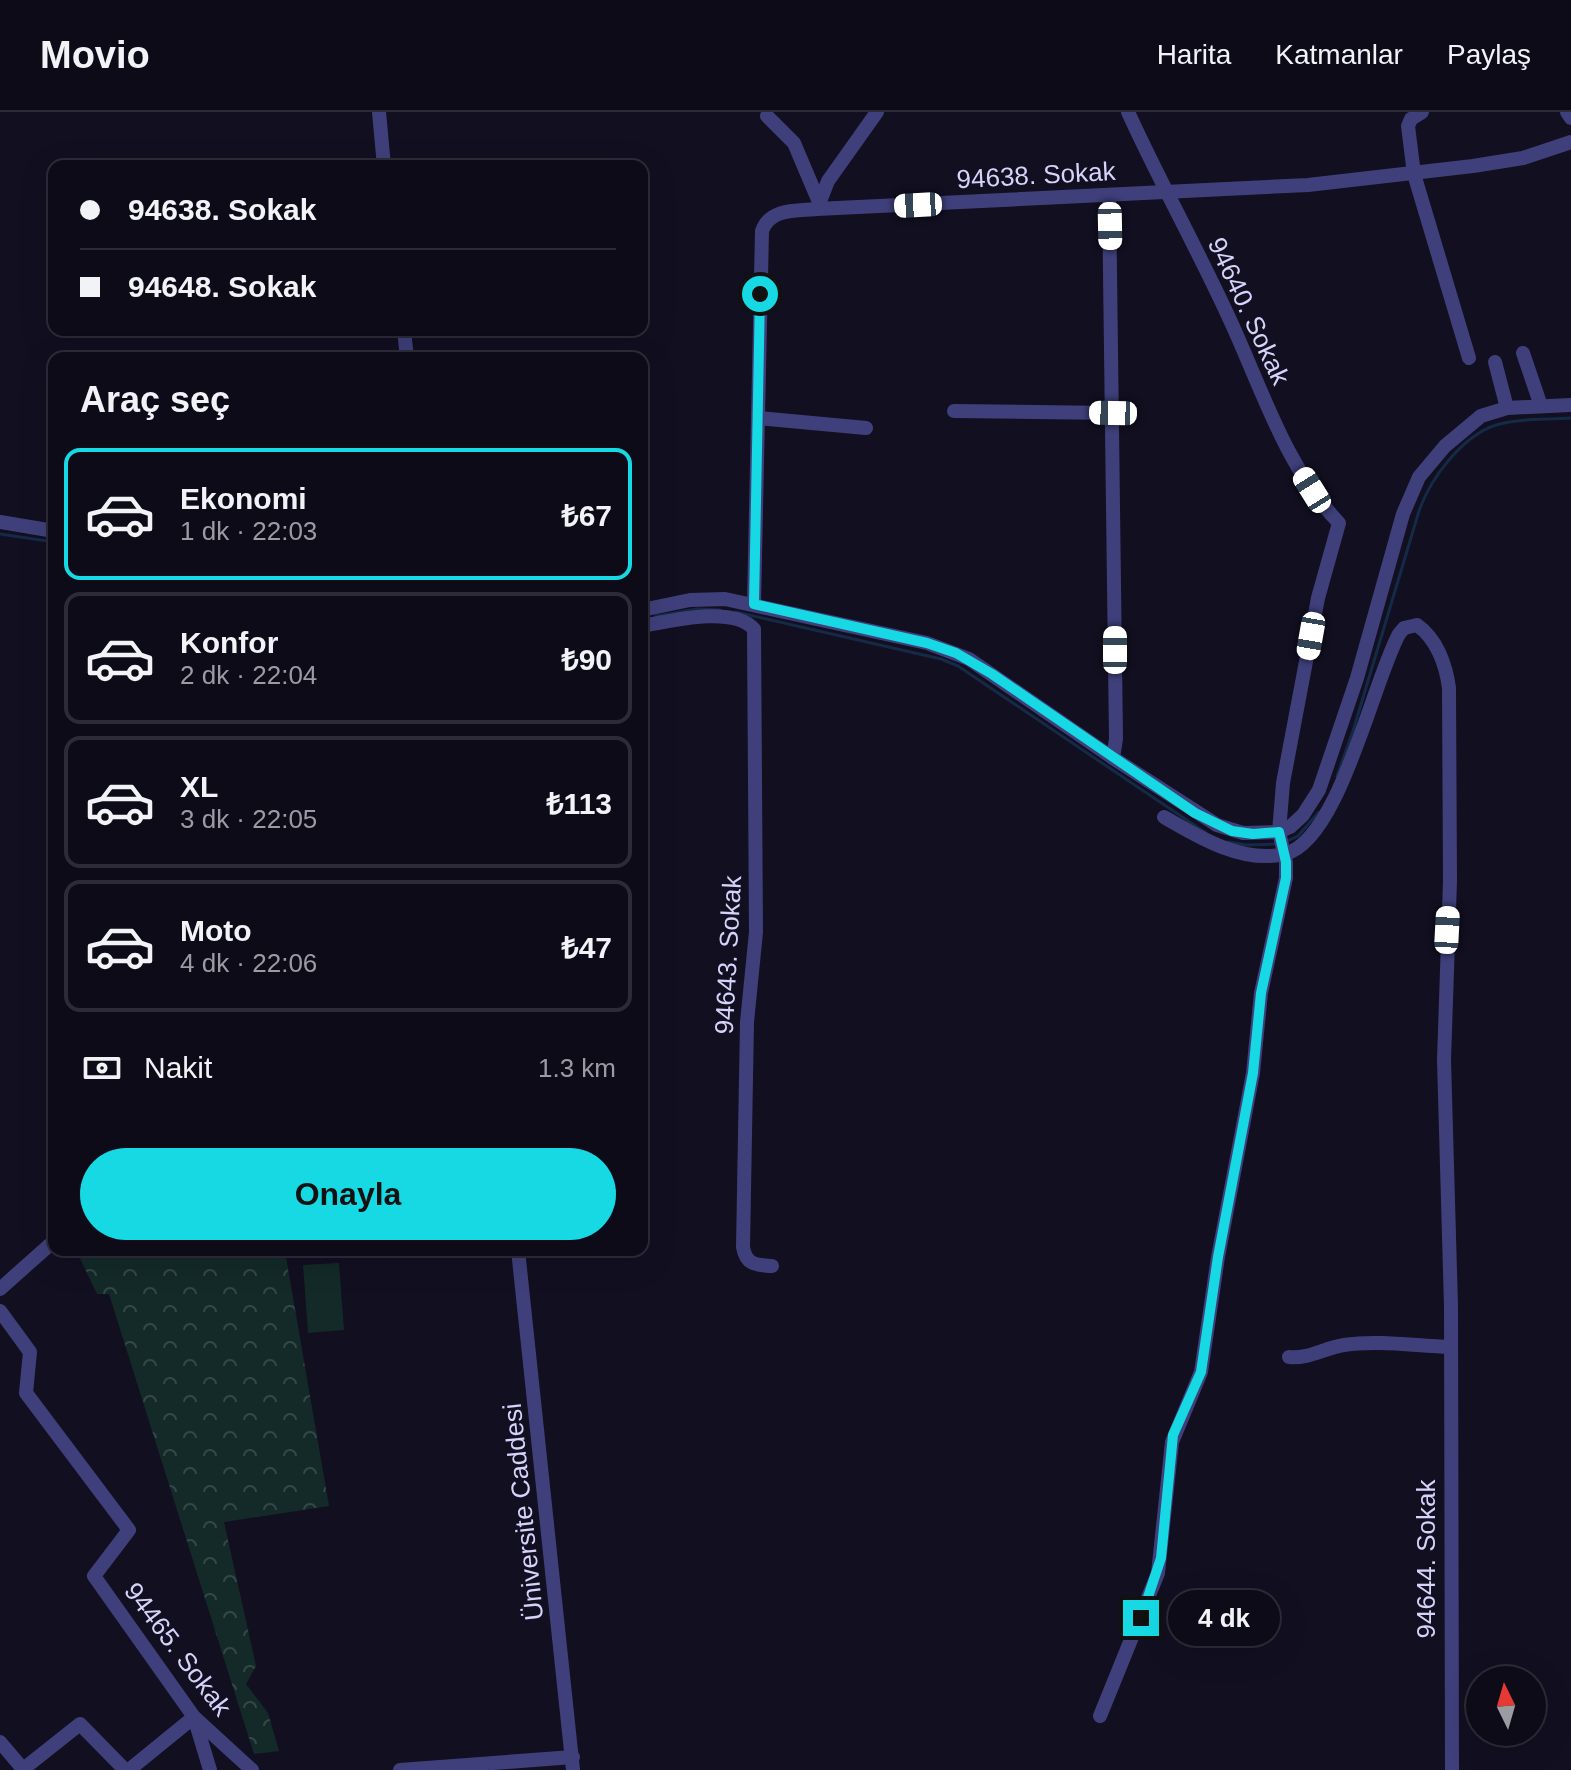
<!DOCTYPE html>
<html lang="tr">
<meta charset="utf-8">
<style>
body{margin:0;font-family:Helvetica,sans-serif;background:#171422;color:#f1f3f6;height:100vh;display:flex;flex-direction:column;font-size:30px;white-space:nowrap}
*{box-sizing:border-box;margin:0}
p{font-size:26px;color:#9b9ba2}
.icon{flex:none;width:44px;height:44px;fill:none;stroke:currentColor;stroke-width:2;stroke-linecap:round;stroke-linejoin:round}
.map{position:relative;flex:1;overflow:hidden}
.sheet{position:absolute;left:48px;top:240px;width:600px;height:904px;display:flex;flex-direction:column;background:#0e0b19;border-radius:16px;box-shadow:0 8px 32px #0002,0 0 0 2px #2e2b38}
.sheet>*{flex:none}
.banner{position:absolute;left:48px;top:48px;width:600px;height:176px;border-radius:16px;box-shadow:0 8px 32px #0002,0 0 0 2px #2e2b38;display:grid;align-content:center;height:176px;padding:0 32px;background:#0e0b19}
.needle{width:52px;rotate:355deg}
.tools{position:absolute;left:1466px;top:1554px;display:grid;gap:16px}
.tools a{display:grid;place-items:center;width:80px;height:80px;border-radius:50%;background:#0e0b19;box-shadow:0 8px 32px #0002,0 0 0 2px #2e2b38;font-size:40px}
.end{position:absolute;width:36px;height:36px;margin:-18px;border:10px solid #16d9e4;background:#111;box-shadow:0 0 0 4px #111}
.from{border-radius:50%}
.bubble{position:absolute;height:56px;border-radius:28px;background:#0e0b19;box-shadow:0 8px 32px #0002,0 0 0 2px #2e2b38;font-size:26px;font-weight:700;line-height:56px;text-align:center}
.car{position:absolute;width:24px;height:48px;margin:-24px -12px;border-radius:10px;box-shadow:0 0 6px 2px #0007;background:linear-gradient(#fff 24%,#345 0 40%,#fff 0 76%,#345 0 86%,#fff 0)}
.banner b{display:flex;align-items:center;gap:28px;height:76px;font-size:30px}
.banner b+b{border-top:2px solid #2e2b38}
.banner i{width:20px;height:20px;background:#f1f3f6}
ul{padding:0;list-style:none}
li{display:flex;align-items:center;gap:24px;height:132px;margin:0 16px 12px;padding:0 16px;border:4px solid #2e2b38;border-radius:16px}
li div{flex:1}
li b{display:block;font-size:30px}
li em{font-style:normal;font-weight:700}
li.on{border-color:#16d9e4}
li>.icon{width:72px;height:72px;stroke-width:1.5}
h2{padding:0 32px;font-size:36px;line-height:96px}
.pay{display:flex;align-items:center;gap:20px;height:88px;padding:0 32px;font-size:30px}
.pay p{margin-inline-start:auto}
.primary-button{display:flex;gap:16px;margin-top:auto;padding:16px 32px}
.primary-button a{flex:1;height:92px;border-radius:48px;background:#16d9e4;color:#111;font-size:32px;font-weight:700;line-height:92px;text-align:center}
header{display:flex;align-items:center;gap:48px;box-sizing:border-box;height:112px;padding:0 40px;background:#0e0b19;border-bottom:2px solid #2e2b38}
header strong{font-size:38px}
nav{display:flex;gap:44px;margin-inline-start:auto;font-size:28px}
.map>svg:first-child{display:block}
</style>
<header>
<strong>Movio</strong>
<nav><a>Harita</a><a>Katmanlar</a><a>Paylaş</a></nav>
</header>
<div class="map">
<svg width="1571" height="1658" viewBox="0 0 1571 1658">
<defs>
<pattern id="forest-crowns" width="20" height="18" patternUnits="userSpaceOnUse" patternTransform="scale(2)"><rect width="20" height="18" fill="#132a28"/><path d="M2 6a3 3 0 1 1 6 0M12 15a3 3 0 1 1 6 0" fill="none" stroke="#354848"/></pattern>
</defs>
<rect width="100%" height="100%" fill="#120f21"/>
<polygon fill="url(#forest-crowns)" points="76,1138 356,1138 286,1145 329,1394 224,1410 256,1554 246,1572 268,1601 279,1639 254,1642 109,1182 97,1182"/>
<polygon fill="#132a28" points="339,1151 344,1218 308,1221 303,1153"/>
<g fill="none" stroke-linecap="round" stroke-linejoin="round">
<g stroke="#142a46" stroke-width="3">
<polyline points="0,422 54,430"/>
<polyline points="736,500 941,547 958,554 1206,721"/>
<polyline points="656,504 698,497 720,498"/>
<path d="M1337,664l16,-45 66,-220c11,-32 43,-75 77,-86 24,-7 50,-5 75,-7"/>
<polyline points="1287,729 1298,724 1319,700"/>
<polyline points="1228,730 1247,733 1276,732"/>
</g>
<g stroke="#3f407b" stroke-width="14">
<polyline points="379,0 384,54"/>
<polyline points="1422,0 1411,7 1408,14 1414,62 1469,246"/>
<polyline points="1567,0 1571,6"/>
<polyline points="767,4 794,31 819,90"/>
<polyline points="1109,83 1116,627 1113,646"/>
<polyline points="817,97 828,69 877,0"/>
<polyline points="404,218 407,246"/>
<polyline points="1523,241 1541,294"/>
<polyline points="1495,250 1507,296"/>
<polyline points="954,299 1113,301"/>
<polyline points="758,306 866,316"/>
<polyline points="0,410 54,419"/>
<path d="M754,492l8,-373c8,-23 34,-20 55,-22l491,-24 165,-19 50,-8 48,-16"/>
<polyline points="642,498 690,488 725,487 927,531 969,547 1113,646 1217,713 1243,721 1279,720 1290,715 1303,703 1319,678 1357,566 1403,402 1419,365 1445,334 1481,304 1507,296 1571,293"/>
<path d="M642,514c28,-5 91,-21 112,3l2,303 -9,90 -4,225c3,18 13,18 29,19"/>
<path d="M1164,705c34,20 79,47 121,37 54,-13 88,-173 114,-220l5,-6 13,-3c20,14 29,40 32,63l1,193 -6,179 7,246 1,464"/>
<polyline points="518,1138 573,1658"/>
<polyline points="0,1177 54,1129"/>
<polyline points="0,1199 30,1240 26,1281 129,1418 94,1464 194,1605 252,1658"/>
<path d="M1289,1245c20,2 35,-9 55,-12 35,-5 71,1 106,2"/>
<path d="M1100,1604l58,-143 14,-131 29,-70 17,-115 35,-184 8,-80 25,-115v-16l-7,-30 4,-49 35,-185 21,-75c-53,-55 -77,-134 -109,-203 -32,-70 -70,-138 -102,-208"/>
<polyline points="0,1630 23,1657"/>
<polyline points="22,1658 80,1612 125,1658"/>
<polyline points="129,1658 194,1605 210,1658"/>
<polyline points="400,1658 573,1645"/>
</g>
</g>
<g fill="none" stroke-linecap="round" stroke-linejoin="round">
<polyline stroke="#16d9e4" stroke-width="10" points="760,182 754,492 927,531 956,541 992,562 1195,701 1232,719 1253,722 1279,720 1286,750 1286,766 1261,881 1253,961 1218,1145 1201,1260 1173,1323 1161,1446 1141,1506"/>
</g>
<g text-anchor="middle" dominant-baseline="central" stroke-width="6" stroke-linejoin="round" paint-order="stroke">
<g font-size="26" fill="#d6d3fb" stroke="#120f21">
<text transform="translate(1036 63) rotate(-3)">94638. Sokak</text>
<text transform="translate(1249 199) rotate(65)">94640. Sokak</text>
<text transform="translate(728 843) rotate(-87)">94643. Sokak</text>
<text transform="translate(523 1400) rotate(-96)">Üniversite Caddesi</text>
<text transform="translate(1426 1447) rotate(-90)">94644. Sokak</text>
<text transform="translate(178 1537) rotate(53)">94465. Sokak</text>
</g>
</g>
</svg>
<div class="tools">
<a><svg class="needle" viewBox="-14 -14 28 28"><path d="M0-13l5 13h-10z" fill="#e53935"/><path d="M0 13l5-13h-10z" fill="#9b9ba2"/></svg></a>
</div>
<i class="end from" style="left:760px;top:182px"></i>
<i class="end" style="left:1141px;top:1506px"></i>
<div class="bubble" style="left:1168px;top:1478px;width:112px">4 dk</div>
<i class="car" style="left:918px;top:93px;rotate:267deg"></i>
<i class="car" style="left:1110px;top:114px;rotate:179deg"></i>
<i class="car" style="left:1113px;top:301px;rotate:271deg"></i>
<i class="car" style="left:1312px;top:378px;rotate:328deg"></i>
<i class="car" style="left:1311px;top:524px;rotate:190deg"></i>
<i class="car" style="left:1115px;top:538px;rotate:0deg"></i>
<i class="car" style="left:1447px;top:818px;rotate:3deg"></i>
<div class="banner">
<b><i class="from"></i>94638. Sokak</b>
<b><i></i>94648. Sokak</b>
</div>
<section class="sheet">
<h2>Araç seç</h2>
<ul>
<li class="on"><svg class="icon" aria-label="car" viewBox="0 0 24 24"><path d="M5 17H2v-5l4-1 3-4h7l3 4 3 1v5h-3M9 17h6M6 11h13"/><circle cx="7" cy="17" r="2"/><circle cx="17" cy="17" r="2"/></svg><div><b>Ekonomi</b><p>1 dk · 22:03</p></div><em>₺67</em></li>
<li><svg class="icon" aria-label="car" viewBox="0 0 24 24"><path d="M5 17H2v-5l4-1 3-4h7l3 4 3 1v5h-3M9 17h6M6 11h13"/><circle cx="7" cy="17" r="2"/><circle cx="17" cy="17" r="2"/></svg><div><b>Konfor</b><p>2 dk · 22:04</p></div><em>₺90</em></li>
<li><svg class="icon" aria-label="car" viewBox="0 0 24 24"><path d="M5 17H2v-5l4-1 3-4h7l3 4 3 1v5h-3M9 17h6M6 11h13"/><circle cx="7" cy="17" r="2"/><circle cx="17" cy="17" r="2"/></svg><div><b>XL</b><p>3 dk · 22:05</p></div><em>₺113</em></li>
<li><svg class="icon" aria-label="car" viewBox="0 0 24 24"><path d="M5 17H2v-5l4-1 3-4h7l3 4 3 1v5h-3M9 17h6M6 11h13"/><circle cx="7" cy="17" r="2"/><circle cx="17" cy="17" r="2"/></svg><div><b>Moto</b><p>4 dk · 22:06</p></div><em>₺47</em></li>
</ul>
<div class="pay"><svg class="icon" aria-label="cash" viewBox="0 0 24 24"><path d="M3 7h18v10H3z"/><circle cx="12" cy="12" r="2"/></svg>Nakit<p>1.3 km</p></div>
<div class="primary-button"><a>Onayla</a></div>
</section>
</div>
